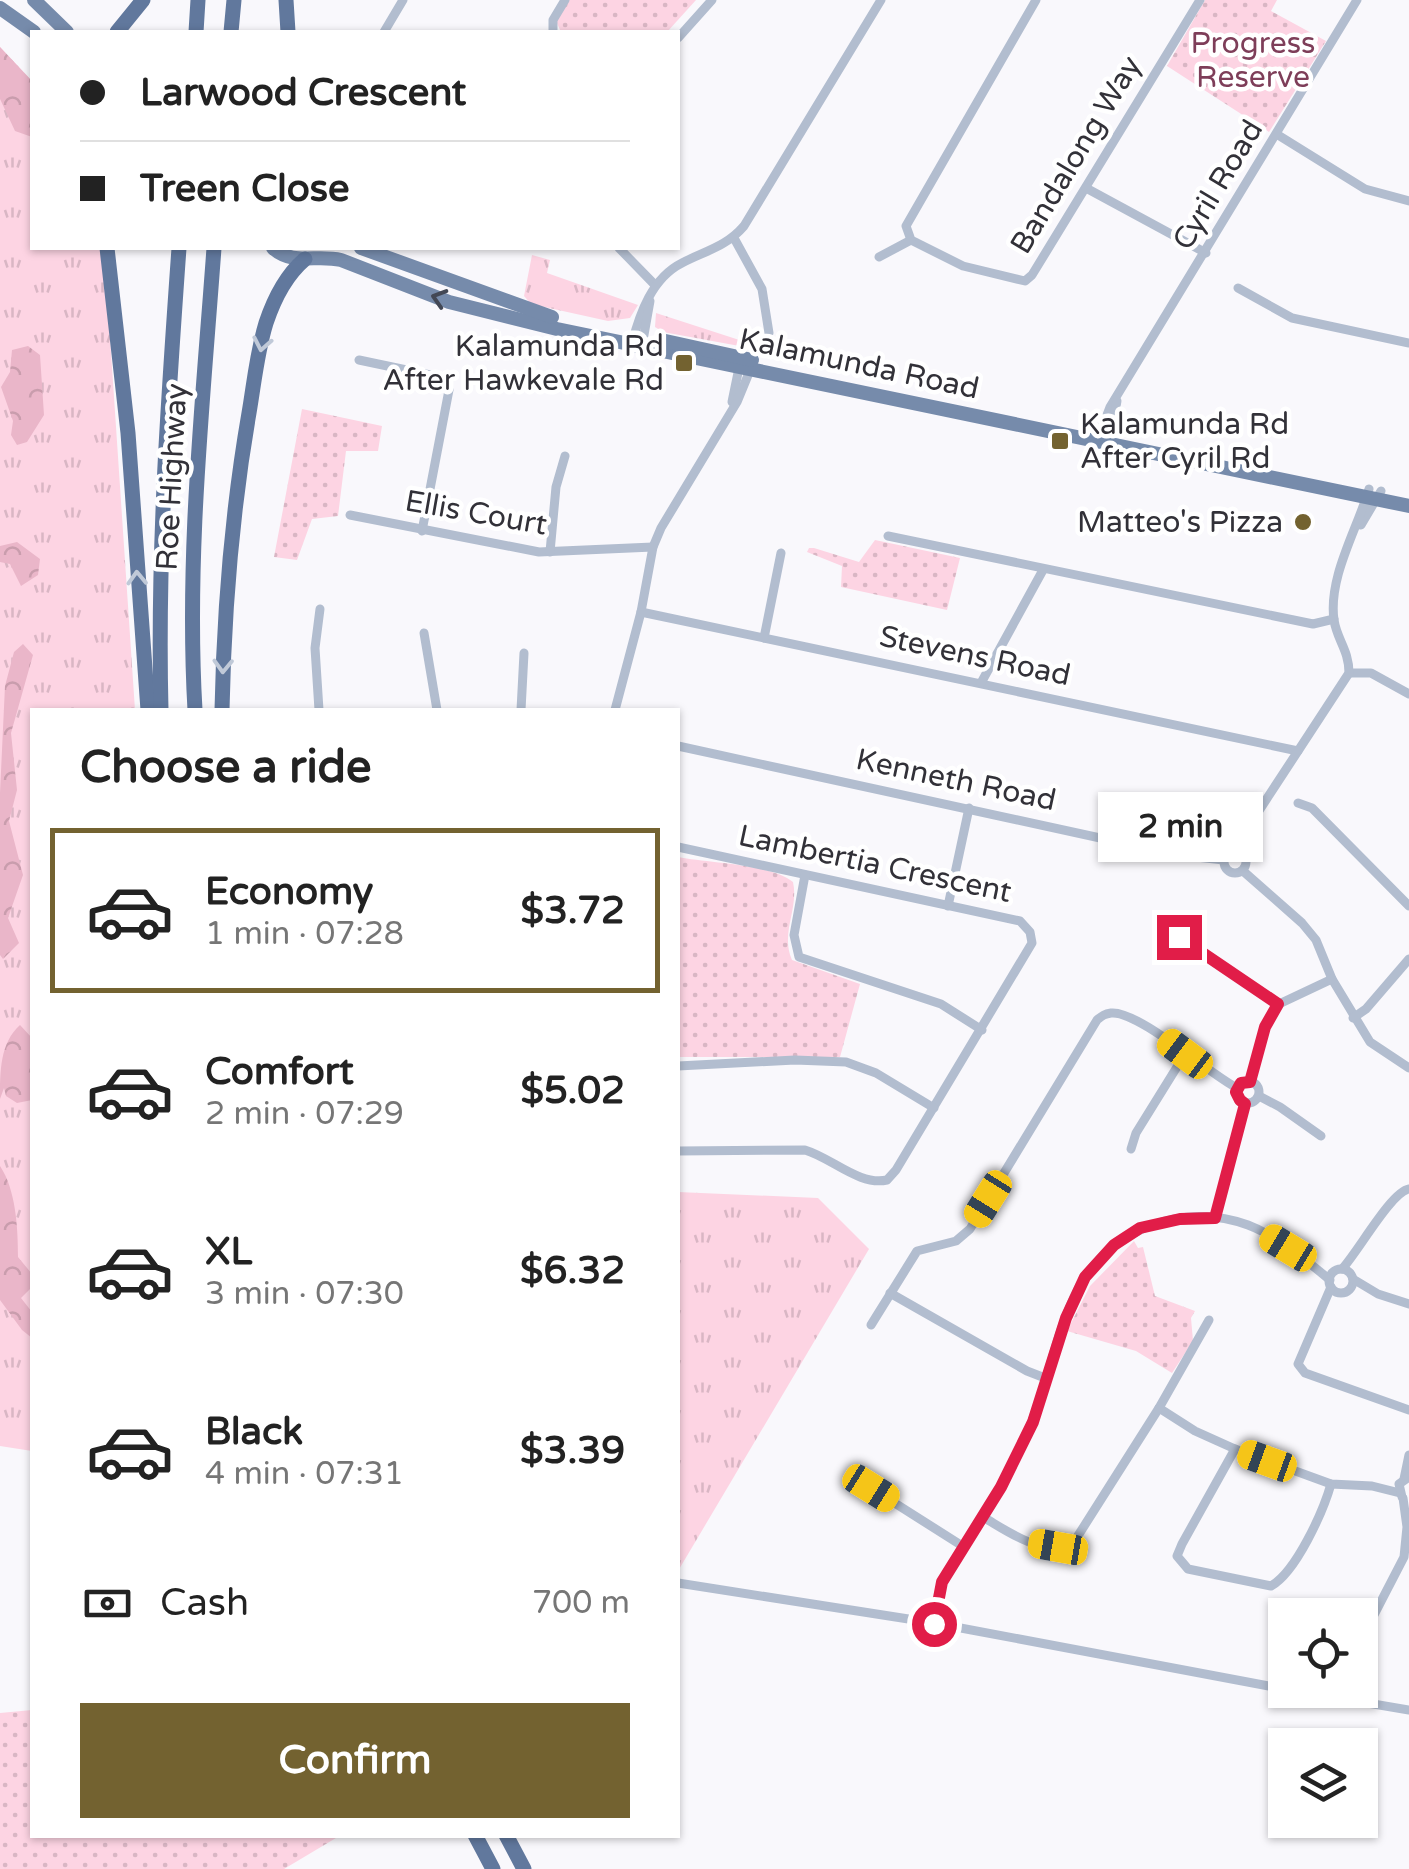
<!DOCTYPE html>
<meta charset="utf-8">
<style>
body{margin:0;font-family:"Varela Round",sans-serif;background:#f6f6f6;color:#222;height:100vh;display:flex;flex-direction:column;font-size:38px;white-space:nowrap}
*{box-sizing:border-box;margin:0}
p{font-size:32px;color:#767676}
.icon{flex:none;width:55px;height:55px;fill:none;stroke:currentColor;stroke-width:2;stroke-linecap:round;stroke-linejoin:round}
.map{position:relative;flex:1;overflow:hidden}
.panel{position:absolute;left:30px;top:708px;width:650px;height:1130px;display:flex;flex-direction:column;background:#fff;border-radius:0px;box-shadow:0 2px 8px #0004}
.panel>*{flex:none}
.banner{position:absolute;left:30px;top:30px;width:650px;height:220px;border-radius:0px;box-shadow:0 2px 8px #0004;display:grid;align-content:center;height:220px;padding:0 50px;background:#fff}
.fabs{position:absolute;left:1268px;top:1598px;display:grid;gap:20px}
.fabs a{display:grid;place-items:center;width:110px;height:110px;border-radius:0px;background:#fff;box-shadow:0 2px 8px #0004;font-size:50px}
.end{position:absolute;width:45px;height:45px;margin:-22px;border:12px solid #e11d48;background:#fff;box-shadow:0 0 0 5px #fff}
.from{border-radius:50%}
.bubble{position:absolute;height:70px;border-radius:0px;background:#fff;box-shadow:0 2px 8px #0004;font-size:32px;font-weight:700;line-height:70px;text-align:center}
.car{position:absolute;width:30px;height:60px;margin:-30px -15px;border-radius:12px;box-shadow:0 0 8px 2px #0007;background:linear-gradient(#f5c518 24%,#345 0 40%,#f5c518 0 76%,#345 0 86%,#f5c518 0)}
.banner b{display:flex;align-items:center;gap:35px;height:95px;font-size:38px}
.banner b+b{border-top:2px solid #e0e0e0}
.banner i{width:25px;height:25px;background:#222}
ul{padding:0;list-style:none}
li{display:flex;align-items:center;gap:30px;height:165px;margin:0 20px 15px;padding:0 30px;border:5px solid transparent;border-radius:0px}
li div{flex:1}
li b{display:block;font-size:38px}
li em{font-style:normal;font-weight:700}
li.on{border-color:#736230}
li>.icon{width:90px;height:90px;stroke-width:1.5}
h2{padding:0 50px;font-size:45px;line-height:120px}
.pay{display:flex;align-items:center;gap:25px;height:110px;padding:0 50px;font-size:38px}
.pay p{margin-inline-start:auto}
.action{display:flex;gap:20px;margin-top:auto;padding:20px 50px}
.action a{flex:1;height:115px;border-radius:0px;background:#736230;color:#fff;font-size:40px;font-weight:700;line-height:115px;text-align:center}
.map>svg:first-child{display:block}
</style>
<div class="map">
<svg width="1409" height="1869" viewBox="0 0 1409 1869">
<defs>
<pattern id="grass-tufts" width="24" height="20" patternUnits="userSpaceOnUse" patternTransform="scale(2.5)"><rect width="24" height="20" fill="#fdd4e3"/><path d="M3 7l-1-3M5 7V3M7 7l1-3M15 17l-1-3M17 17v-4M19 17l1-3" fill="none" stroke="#d9b6c4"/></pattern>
<pattern id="forest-crowns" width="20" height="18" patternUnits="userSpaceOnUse" patternTransform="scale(2.5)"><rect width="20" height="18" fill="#eab6c9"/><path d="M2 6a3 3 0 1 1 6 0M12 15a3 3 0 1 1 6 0" fill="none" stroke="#c99dad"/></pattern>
<pattern id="park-dots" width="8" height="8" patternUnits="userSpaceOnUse" patternTransform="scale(2.5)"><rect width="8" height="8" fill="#fdd4e3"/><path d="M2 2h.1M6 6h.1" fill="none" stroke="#d9b6c4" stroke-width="1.8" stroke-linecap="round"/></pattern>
</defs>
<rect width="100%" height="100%" fill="#f9f8fc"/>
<g fill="url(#grass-tufts)">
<polygon points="0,47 32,81 32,248 104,248 135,710 32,710 32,1451 0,1446"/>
<polygon points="532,255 550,260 547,273 638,305 630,318 608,321 531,304 524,296"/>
<polygon points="656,313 767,349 767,351 663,332 655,327"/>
<polygon points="678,1192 818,1198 869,1249 678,1571"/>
</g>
<g fill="url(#forest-crowns)">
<polygon points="0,47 32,81 32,137 15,131 0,99"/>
<polygon points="28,346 40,355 44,415 27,442 17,445 11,435 13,421 1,387 10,372 12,350"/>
<polygon points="17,542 40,559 38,575 21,586 10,564 0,562 0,546"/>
<polygon points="23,644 33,655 11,733 17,790 9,821 23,875 8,918 19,943 3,959 0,955 0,793 5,686 14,652"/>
<path d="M20,1025l12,13v62l-15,3 -11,-7 -2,-8 -4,11c0,-28 0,-56 20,-74z"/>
<path d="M0,1166c16,24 18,62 18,91l14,17v13l-11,11 11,14v26l-10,-8 -22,-30z"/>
</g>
<g fill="url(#park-dots)">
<polygon points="568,0 696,0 667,32 561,32 556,21"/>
<polygon points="1205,0 1277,0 1271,11 1326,41 1269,132 1167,66"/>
<polygon points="302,409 382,426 378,451 346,451 338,516 312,519 297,560 274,557"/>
<polygon points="875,540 960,558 947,610 841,587 842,566 807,552 809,548 814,548 859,562"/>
<path d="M678,857c30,6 93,7 115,25 6,27 -13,51 -1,78l68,24 -20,73h-162z"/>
<polygon points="1134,1241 1138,1248 1143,1247 1155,1296 1195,1311 1191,1318 1193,1341 1172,1373 1136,1351 1067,1331 1090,1286"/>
<polygon points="32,1710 32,1835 341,1835 284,1869 0,1869 0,1713"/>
</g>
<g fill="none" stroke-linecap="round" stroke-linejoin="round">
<g stroke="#b2bdcf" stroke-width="9">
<polyline points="1036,0 906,226 911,240 963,266 1025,281 1032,275 1200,0"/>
<polyline points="384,32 403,0"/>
<polyline points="553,32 553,20 565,0"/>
<polyline points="678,38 712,0"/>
<polyline points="1278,135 1365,189 1409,201"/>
<polyline points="1086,188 1206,253"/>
<polyline points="734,238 762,289 769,333"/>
<polyline points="619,248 655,285"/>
<polyline points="879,257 911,240"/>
<polyline points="1238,288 1292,318 1409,343"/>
<path d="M632,343c8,-30 20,-65 50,-80 23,-12 44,-16 62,-37l137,-226"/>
<polyline points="642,346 650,301"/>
<polyline points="359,360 435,376 449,390 422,531"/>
<polyline points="732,402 740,363"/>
<polyline points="1097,441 1110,407 1357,0"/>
<polyline points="1109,444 1117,401"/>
<polyline points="350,515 539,552 653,547"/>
<polyline points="1361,525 1381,491"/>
<polyline points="888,536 1313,624 1334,619"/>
<polyline points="550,552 556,487 565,456"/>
<polyline points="641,612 1298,751"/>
<polyline points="424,633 437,710"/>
<polyline points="764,638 781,553"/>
<polyline points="1349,673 1371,673 1409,694"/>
<polyline points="981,683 1043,570"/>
<polyline points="319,710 315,648 320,609"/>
<polyline points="521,710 524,653"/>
<polyline points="615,710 641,612 653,547 661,528 737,402 751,368"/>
<polyline points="678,746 1178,855 1224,860"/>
<polyline points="1298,803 1312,808 1409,906"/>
<path d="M678,847l342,74 10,11 2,11 -136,227 -9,10c-28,6 -55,-22 -82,-30l-127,1"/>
<circle cx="1235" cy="862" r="11"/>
<path d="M1238,851l9,-22 102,-156c0,-23 -12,-33 -15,-53 -6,-43 23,-90 35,-131"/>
<polyline points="1243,871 1302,923 1316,940 1332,979 1370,1042 1409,1068"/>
<polyline points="805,875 794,935 799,957 941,1004 982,1030"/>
<polyline points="948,906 969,808"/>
<polyline points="1179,937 1279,1004"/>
<polyline points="1353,1018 1366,1009 1409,959"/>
<polyline points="678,1066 795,1060 846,1062 876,1073 934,1108"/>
<circle cx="1248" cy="1092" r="11"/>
<polyline points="1250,1081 1265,1027 1279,1004 1332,979"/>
<polyline points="1259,1096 1280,1107 1321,1136"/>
<polyline points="1131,1149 1136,1133 1185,1054"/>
<polyline points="1215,1218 1245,1104"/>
<path d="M1342,1269c16,-17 49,-77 67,-80"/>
<circle cx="1341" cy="1281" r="12"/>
<polyline points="1353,1279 1378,1294 1409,1304"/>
<polyline points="1331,1287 1298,1364 1305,1373 1409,1410"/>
<polyline points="890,1293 1027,1371 1045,1378"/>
<path d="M871,1325l46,-74 39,-10 14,-12 127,-209c5,-4 7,-6 14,-7 27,-3 98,61 126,75"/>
<polyline points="1159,1408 1195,1431 1235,1449 1331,1484 1372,1486 1400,1493"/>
<path d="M1235,1449l-53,95 -5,12 11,13 83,17c25,-14 52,-74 60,-102"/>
<polyline points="1404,1479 1409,1455"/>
<polyline points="871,1488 964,1547"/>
<polyline points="1402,1497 1399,1484 1409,1477"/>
<path d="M983,1517c26,15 62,42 91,25l85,-134 50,-88"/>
<polyline points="678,1583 934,1623 1285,1689"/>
<path d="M934,1623c3,-14 4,-31 10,-44 10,-20 25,-39 37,-58 16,-26 31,-53 43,-81 23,-48 29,-103 54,-151 31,-60 106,-88 170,-64 29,11 58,35 82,55"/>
<polyline points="1360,1642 1404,1557 1407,1527 1403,1498"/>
<polyline points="1291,1690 1409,1710"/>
</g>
<g stroke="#768bab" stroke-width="14">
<polyline points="34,0 67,32"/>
<polyline points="0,8 34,32"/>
<path d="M273,248c20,18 43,6 68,12l108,42 108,27 852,177"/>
<polyline points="361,248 552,317"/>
<polyline points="661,340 752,360"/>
</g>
<g stroke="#61789d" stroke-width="15">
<polyline points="286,0 288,32"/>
<polyline points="117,32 143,0"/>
<polyline points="196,32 198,0"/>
<polyline points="231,32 234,0"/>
<polyline points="107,248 128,433 148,710"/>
<path d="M161,710c-4,-155 7,-308 18,-462"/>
<path d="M195,710c-9,-154 8,-309 19,-462"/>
<path d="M222,710c2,-99 10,-199 27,-297 5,-29 8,-61 17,-90 8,-24 19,-47 39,-64"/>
<polyline points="475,1835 493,1869"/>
<polyline points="506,1835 524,1869"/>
</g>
</g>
<defs><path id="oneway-chevron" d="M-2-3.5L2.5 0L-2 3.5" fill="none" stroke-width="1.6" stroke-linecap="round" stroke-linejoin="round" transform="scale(2.5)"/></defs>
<use stroke="#434855" href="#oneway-chevron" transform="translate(439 298) rotate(-163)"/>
<g stroke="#c0c9d8">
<use href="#oneway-chevron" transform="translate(262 344) rotate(101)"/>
<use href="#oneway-chevron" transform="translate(137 578) rotate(-92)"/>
<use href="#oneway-chevron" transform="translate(223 666) rotate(92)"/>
</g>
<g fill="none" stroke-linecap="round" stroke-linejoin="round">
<polyline stroke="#e11d48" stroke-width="12" points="934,1624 942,1582 1001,1487 1033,1422 1066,1318 1085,1277 1114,1245 1140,1228 1180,1219 1215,1218 1245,1104 1240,1100 1236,1092 1241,1083 1250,1082 1265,1027 1278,1004 1179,937"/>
</g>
<g fill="#736230" stroke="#fff" stroke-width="4">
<rect x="674" y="353" width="20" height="20" rx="5"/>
<rect x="1050" y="431" width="20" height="20" rx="5"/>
<circle cx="1303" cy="522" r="10"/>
</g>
<g text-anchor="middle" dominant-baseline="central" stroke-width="9" stroke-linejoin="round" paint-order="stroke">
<g font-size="30" fill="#7e3e59" stroke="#fff">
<text x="1253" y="43">Progress<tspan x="1253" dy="34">Reserve</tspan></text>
</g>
<g font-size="30" fill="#323138" stroke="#fff">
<text transform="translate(1076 155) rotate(-59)">Bandalong Way</text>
<text transform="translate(1218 185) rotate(-59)">Cyril Road</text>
<text transform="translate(859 364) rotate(12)">Kalamunda Road</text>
<text transform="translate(172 477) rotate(-87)">Roe Highway</text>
<text transform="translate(476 513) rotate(10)">Ellis Court</text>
<text transform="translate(975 656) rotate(12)">Stevens Road</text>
<text transform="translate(956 780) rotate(12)">Kenneth Road</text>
<text transform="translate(875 864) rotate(12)">Lambertia Crescent</text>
</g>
<g font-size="30" fill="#323138" stroke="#fff" text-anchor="end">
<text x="664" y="346">Kalamunda Rd<tspan x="664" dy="34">After Hawkevale Rd</tspan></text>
<text x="1080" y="424" text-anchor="start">Kalamunda Rd<tspan x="1080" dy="34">After Cyril Rd</tspan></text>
<text x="1283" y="522">Matteo's Pizza</text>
</g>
</g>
</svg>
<div class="fabs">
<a><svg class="icon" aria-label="locate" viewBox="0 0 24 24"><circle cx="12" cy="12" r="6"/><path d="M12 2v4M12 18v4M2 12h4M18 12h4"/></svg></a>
<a><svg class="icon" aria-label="layers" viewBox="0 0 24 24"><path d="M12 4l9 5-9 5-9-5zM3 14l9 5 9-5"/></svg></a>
</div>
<i class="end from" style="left:934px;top:1624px"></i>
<i class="end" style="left:1179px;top:937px"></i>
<div class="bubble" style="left:1098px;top:792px;width:165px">2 min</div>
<i class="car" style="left:1185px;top:1054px;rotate:307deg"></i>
<i class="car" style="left:988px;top:1199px;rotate:212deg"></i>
<i class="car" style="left:1288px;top:1248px;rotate:301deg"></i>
<i class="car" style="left:1267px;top:1461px;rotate:290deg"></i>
<i class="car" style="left:871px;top:1488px;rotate:122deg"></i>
<i class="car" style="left:1058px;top:1547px;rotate:280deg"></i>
<div class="banner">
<b><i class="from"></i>Larwood Crescent</b>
<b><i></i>Treen Close</b>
</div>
<section class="panel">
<h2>Choose a ride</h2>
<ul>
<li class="on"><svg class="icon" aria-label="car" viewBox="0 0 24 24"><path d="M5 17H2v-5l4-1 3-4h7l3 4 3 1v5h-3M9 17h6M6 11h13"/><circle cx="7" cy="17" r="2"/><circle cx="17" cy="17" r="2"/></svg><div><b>Economy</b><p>1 min · 07:28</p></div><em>$3.72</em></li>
<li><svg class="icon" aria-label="car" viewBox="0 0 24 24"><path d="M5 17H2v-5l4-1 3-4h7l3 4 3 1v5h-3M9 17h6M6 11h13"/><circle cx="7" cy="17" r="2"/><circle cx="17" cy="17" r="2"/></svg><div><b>Comfort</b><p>2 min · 07:29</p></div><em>$5.02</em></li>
<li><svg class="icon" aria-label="car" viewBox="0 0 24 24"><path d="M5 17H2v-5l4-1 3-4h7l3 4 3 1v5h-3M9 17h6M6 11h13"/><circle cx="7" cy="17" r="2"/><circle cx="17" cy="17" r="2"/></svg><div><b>XL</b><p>3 min · 07:30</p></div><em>$6.32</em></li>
<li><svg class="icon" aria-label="car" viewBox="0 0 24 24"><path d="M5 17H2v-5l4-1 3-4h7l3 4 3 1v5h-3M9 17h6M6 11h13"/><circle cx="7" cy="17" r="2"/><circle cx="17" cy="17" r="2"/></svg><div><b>Black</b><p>4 min · 07:31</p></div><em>$3.39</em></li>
</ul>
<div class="pay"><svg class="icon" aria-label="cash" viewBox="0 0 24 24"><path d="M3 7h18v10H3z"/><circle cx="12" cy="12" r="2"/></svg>Cash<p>700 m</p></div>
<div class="action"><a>Confirm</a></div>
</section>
</div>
